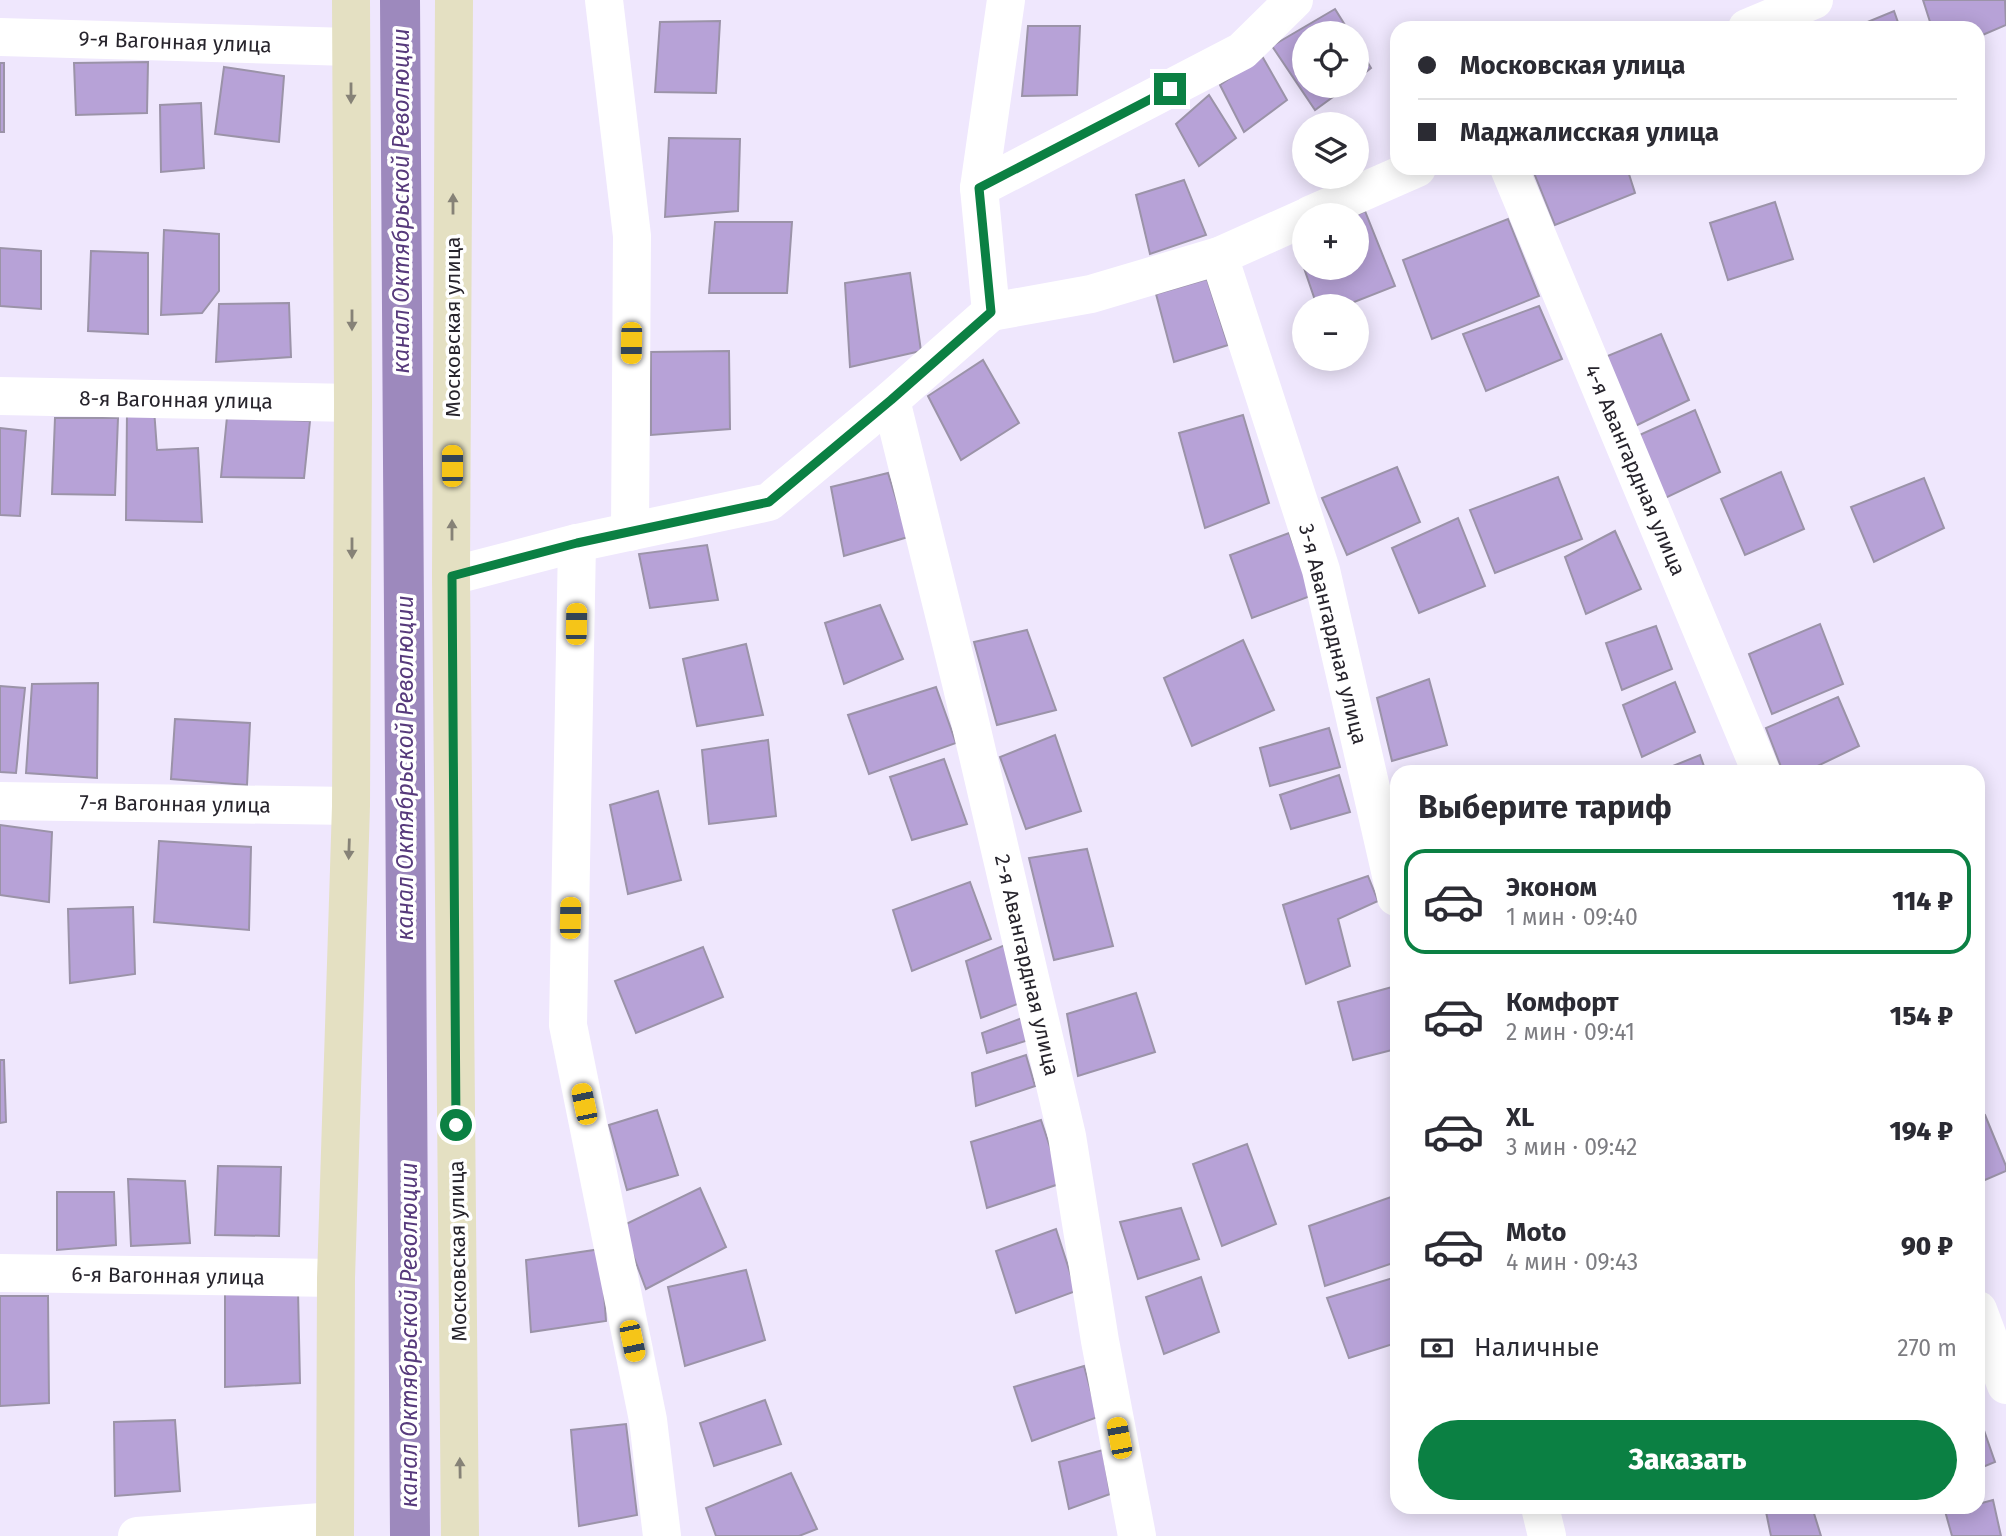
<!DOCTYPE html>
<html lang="ru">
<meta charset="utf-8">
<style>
body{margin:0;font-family:"Fira Sans",sans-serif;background:#f7f7f7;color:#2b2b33;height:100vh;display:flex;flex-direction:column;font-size:26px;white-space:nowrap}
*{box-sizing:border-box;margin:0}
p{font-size:23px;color:#7c7c81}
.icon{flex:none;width:38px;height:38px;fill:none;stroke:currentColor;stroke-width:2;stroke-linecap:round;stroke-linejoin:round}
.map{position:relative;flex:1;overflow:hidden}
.panel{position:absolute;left:1390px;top:765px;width:595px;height:749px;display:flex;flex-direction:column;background:#fff;border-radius:21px;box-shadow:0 4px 18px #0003}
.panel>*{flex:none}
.banner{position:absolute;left:1390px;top:21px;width:595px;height:154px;border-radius:21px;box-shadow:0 4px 18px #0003;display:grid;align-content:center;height:154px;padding:0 28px;background:#fff}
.fabs{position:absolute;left:1292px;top:21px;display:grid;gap:14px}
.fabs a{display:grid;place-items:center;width:77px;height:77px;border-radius:50%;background:#fff;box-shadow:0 4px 18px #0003;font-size:35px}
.end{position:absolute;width:32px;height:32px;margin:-16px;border:9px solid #0b8043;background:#fff;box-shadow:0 0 0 4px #fff}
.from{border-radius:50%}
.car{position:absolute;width:21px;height:42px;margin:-21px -10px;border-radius:9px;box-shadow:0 0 5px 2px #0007;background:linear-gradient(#f5c518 24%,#345 0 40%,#f5c518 0 76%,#345 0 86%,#f5c518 0)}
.banner b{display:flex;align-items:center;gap:24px;height:66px;font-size:26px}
.banner b+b{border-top:2px solid #e1e1e2}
.banner i{width:18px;height:18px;background:#2b2b33}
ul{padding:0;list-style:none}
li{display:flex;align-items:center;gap:21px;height:105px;margin:0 14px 10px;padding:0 14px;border:4px solid transparent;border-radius:21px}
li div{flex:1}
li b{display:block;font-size:26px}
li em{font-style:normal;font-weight:800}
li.selected{border-color:#0b8043}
li>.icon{width:63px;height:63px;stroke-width:1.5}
h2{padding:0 28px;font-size:32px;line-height:84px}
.pay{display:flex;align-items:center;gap:18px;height:77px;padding:0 28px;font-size:26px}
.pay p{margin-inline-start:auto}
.action{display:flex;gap:14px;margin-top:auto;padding:14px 28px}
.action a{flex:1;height:80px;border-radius:42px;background:#0b8043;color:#fff;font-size:28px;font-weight:800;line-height:80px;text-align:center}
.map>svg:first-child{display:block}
</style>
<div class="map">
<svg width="2006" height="1536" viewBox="0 0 2006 1536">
<rect width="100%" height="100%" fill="#efe7fd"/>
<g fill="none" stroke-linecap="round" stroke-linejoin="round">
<polyline stroke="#9d89bd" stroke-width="40" points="400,0 410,1536"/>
</g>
<g fill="#b7a2d7" stroke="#9b93a8" stroke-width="2">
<polygon points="1923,0 2005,0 2006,25 1978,37 1978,28 1932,28"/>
<polygon points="1335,9 1350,33 1304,33 1304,86 1348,86 1315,110 1272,46"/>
<polygon points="1894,11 1900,28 1853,28"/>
<polygon points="720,21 716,93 655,92 660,22"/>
<polygon points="1028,26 1080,26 1077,95 1022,96"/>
<polygon points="1356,43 1371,68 1356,80"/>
<polygon points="1262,56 1287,100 1244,132 1220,85"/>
<polygon points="148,62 147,113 76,115 74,63"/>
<rect x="0" y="63" width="4" height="69"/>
<polygon points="224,67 284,76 279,142 215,134"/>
<polygon points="1209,95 1236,138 1199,166 1176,124"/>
<polygon points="201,103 204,168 161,172 160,105"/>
<polygon points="669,138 740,139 738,211 665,217"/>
<polygon points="1532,168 1627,168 1635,193 1555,225"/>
<polygon points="1184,180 1206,235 1150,254 1136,195"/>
<polygon points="1775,202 1793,259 1728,280 1710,223"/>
<polygon points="1365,211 1395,286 1344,306 1317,306 1304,268 1356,268 1356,215"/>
<polygon points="1508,219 1539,296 1432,339 1403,260"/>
<polygon points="715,222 792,222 787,293 709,293"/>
<polygon points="164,230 219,234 219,291 202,313 161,315"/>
<polygon points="0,248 41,251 41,309 0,306"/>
<polygon points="91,251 148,253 148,334 88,331"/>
<polygon points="910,273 921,351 850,367 845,283"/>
<polygon points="1207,279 1228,345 1174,362 1156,294"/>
<polygon points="289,303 291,357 216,362 219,304"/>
<polygon points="1539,306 1562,359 1486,391 1463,334"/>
<polygon points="1661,334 1689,400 1631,428 1605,357"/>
<polygon points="729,351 730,429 651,435 651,352"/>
<polygon points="983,360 1019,423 961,460 928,396"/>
<polygon points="154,409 157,450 198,448 202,522 126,520 127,412"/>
<polygon points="1695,410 1720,472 1659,501 1635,437"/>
<polygon points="1243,415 1269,503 1205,528 1179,433"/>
<polygon points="227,417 310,421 304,478 221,477"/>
<polygon points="55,418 118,418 115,495 52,494"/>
<polygon points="0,428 26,431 20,516 0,515"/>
<polygon points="1397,467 1420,522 1347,555 1322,498"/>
<polygon points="1781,472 1804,529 1745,555 1721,499"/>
<polygon points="888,473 908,537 844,556 831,487"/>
<polygon points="1558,477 1582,539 1495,573 1470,510"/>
<polygon points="1924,478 1944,528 1874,562 1851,507"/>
<polygon points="1458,518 1485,586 1419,613 1392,548"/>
<polygon points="1615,531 1641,589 1586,614 1565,557"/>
<polygon points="1289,533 1313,595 1252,618 1230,555"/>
<polygon points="707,545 718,600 650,608 639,554"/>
<polygon points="880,605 903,659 844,684 825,623"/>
<polygon points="1820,624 1843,684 1772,714 1749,654"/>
<polygon points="1656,626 1672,669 1622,690 1606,643"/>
<polygon points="1027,630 1056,710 997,725 974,642"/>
<polygon points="1243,640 1274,710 1192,746 1164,678"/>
<polygon points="746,644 763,715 697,726 683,659"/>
<polygon points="1429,679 1447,745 1392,761 1377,698"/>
<polygon points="1675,682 1695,732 1642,757 1623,705"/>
<polygon points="98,683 97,778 26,773 32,684"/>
<polygon points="0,686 25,688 16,773 0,772"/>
<polygon points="936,687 956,743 869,774 848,715"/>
<polygon points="1838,697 1859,746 1805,772 1783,772 1766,728"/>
<polygon points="175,719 250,723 247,785 171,779"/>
<polygon points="1329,728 1340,767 1270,786 1260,748"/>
<polygon points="1055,735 1081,811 1026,829 1000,757"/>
<polygon points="768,740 776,816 709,824 702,750"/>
<polygon points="1700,755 1706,772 1658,772"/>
<polygon points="944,759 967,824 912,840 890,777"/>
<polygon points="1339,775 1350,812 1291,829 1280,795"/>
<polygon points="658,791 681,880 628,894 610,805"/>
<polygon points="0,825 52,832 49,902 0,895"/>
<polygon points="159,841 251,847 249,930 154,922"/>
<polygon points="1087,849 1113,946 1054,960 1029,858"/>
<polygon points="1368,876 1378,901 1338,919 1350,966 1306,984 1283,905"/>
<polygon points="970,882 991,939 912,971 893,910"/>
<polygon points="133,907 135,974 70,983 68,909"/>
<polygon points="1005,945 1020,1003 981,1018 966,961"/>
<polygon points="703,947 723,997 636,1033 615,981"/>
<polygon points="1392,987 1396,1003 1396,1049 1353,1060 1338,1002"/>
<polygon points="1136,993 1155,1052 1078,1076 1067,1014"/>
<polygon points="1022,1018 1032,1039 987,1053 982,1033"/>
<polygon points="1026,1055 1035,1086 976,1106 972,1073"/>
<polygon points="0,1060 4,1060 6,1122 0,1123"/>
<polygon points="657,1110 678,1175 627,1190 609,1125"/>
<polygon points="1985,1115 2006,1166 2006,1171 1978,1183 1978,1118"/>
<polygon points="1041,1120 1062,1183 987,1208 971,1142"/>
<polygon points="1247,1144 1276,1224 1222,1246 1193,1164"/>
<polygon points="218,1166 281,1167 279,1236 215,1235"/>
<polygon points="128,1179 185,1181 190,1243 131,1246"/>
<polygon points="700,1188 726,1247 646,1289 622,1226"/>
<polygon points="57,1192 114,1192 116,1245 57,1250"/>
<polygon points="1391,1197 1396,1211 1396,1262 1325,1286 1309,1226"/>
<polygon points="1181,1208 1199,1259 1138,1279 1120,1222"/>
<polygon points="1056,1229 1076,1291 1016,1313 996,1251"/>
<polygon points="601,1249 606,1321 531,1332 526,1260"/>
<polygon points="746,1270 765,1340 685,1366 668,1287"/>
<polygon points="1201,1277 1219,1332 1164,1354 1146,1297"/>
<polygon points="1396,1277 1396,1343 1349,1358 1327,1298"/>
<polygon points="298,1291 300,1383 225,1387 225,1293"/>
<polygon points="0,1296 48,1296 49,1403 0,1406"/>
<polygon points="1084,1366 1098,1417 1032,1441 1014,1387"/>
<polygon points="765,1400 781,1444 714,1466 700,1423"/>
<polygon points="1978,1419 1980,1419 1995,1462 1978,1469"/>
<polygon points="175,1420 180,1491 115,1496 114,1422"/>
<polygon points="626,1424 637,1515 579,1526 571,1430"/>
<polygon points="1103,1450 1110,1494 1069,1509 1059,1462"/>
<polygon points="791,1473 817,1529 799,1536 716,1536 706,1508"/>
<polygon points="1993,1500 2001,1536 1952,1536 1945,1511 1964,1507 1978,1507 1978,1504"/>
<polygon points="1765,1507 1812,1507 1821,1536 1771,1536"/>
</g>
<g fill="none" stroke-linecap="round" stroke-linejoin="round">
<g stroke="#fff" stroke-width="38">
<polyline points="604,0 632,236 630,532"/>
<polyline points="1747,28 1814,0"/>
<polyline points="0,37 350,47"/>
<polyline points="1509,168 1761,772"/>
<polyline points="979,188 1242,51 1294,0"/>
<polyline points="1310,215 1417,168"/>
<polyline points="1219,256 1321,570 1396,897"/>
<polyline points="991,312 1091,294 1219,256 1304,218"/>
<polyline points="991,312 979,188 1006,0"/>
<polyline points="0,396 353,403"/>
<polyline points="891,400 961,683 1067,1136 1100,1341 1137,1536"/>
<polyline points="577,543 568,1025 648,1420 662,1536"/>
<polyline points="451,576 577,543 769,502 891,400 991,312"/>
<polyline points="0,801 351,806"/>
<polyline points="0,1273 336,1278"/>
<polyline points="1978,1310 2006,1385"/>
<polyline points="1540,1507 1547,1536"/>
<polyline points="137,1536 334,1521"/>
</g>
<g stroke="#e4e0c2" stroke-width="38">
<polyline points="454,0 451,576 460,1536"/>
<polyline points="335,1536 336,1278 351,806 353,403 351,0"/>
</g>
</g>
<defs><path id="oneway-solid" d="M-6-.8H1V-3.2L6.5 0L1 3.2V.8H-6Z" transform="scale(1.75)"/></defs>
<g fill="#868277">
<use href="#oneway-solid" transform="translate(351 93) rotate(90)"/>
<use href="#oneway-solid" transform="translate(453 204) rotate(-90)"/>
<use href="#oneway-solid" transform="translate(352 320) rotate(90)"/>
<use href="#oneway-solid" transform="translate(452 530) rotate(-90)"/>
<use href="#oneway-solid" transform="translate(352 548) rotate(90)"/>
<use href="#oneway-solid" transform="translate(349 849) rotate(92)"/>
<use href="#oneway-solid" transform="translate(460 1468) rotate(-91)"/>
</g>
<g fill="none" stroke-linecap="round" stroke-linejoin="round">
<polyline stroke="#0b8043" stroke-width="9" points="456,1125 452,576 577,543 769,502 891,400 991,312 979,188 1170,89"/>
</g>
<g text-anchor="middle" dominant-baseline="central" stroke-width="7" stroke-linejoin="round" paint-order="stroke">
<g font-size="21" fill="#27242c" stroke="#fff">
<text transform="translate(175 42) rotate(2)">9-я Вагонная улица</text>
<text transform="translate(453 327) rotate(-90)">Московская улица</text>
<text transform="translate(176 400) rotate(1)">8-я Вагонная улица</text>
<text transform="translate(1635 470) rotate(67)">4-я Авангардная улица</text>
<text transform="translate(1333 634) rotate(76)">3-я Авангардная улица</text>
<text transform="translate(175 804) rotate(1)">7-я Вагонная улица</text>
<text transform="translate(1027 965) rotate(77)">2-я Авангардная улица</text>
<text transform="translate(458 1251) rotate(-91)">Московская улица</text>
<text transform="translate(168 1276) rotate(1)">6-я Вагонная улица</text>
</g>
<g font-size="23" font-style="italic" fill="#573a7c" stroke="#fff">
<text transform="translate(401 201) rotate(-90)">канал Октябрьской Революции</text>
<text transform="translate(405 768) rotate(-90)">канал Октябрьской Революции</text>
<text transform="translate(409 1335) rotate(-90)">канал Октябрьской Революции</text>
</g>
</g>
</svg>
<div class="fabs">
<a><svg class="icon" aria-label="locate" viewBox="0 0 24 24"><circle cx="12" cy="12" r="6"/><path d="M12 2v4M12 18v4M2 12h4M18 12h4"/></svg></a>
<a><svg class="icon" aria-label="layers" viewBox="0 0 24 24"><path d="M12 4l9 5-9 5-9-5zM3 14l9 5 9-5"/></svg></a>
<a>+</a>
<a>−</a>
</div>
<i class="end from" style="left:456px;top:1125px"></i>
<i class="end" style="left:1170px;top:89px"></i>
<i class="car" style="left:631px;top:343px;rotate:181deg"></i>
<i class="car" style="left:452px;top:466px;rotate:0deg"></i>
<i class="car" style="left:576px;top:624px;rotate:1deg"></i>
<i class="car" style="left:570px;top:918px;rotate:1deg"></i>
<i class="car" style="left:584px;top:1104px;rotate:348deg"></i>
<i class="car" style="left:632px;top:1341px;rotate:168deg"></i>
<i class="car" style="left:1119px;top:1438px;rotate:349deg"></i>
<div class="banner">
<b><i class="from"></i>Московская улица</b>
<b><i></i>Маджалисская улица</b>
</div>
<section class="panel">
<h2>Выберите тариф</h2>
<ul>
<li class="selected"><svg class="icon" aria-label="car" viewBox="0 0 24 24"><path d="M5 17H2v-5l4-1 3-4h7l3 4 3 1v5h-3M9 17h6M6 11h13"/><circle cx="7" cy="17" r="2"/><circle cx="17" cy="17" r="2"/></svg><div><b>Эконом</b><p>1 мин · 09:40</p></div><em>114 ₽</em></li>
<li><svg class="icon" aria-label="car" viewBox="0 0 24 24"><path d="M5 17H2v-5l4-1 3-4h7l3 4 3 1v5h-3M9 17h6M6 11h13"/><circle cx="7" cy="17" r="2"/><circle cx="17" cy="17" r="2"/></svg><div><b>Комфорт</b><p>2 мин · 09:41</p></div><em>154 ₽</em></li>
<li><svg class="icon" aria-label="car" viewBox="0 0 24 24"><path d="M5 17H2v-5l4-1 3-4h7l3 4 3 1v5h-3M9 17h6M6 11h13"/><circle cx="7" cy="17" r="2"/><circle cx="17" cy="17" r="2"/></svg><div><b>XL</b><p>3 мин · 09:42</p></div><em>194 ₽</em></li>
<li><svg class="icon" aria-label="car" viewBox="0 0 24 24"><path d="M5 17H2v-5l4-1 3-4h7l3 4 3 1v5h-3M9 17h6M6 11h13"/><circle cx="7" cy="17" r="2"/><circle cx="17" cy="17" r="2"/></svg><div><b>Moto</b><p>4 мин · 09:43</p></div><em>90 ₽</em></li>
</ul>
<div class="pay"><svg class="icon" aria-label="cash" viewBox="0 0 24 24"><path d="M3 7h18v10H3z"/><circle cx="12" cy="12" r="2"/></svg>Наличные<p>270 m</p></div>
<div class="action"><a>Заказать</a></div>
</section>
</div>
